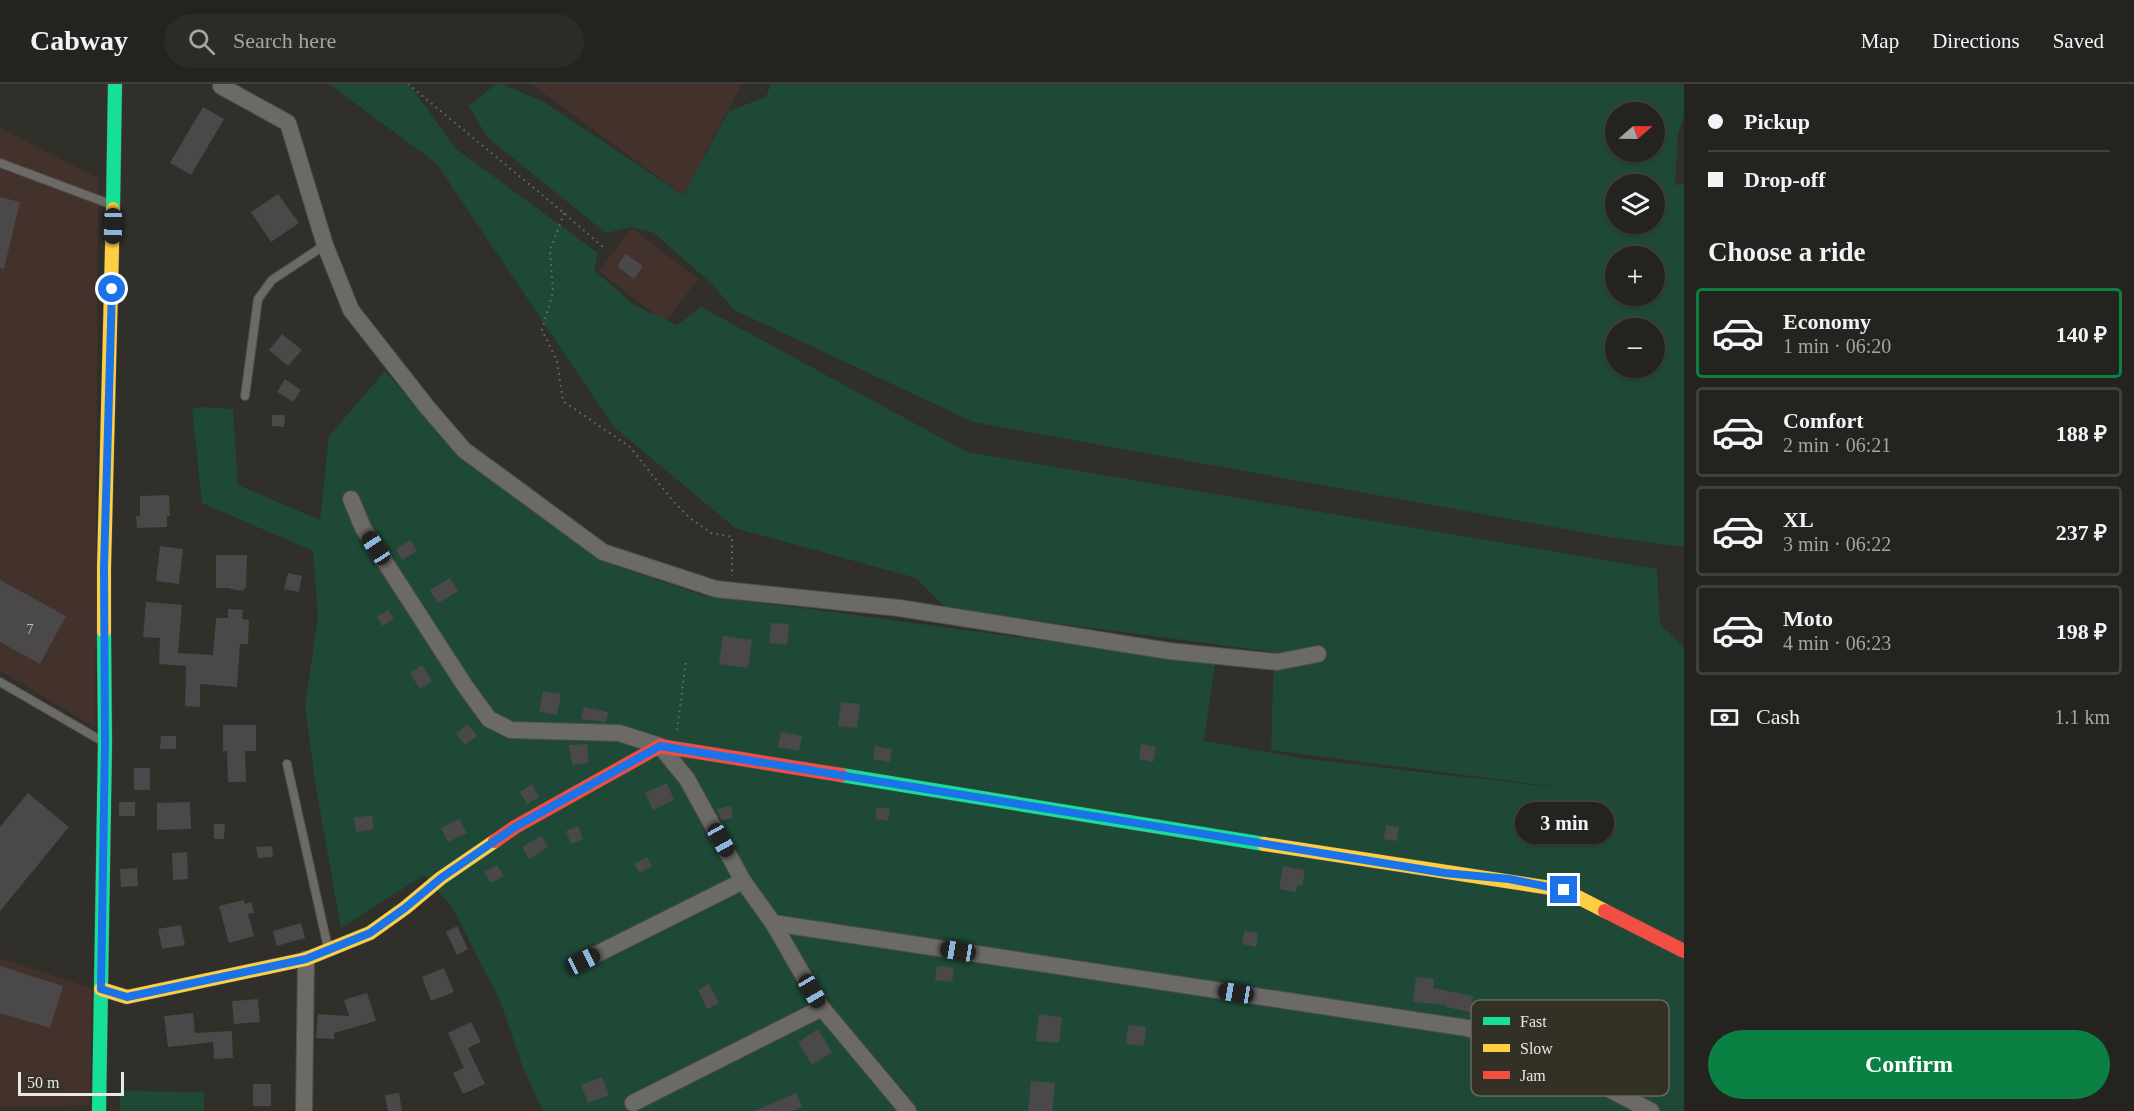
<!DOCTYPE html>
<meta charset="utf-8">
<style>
body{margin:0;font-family:"Times New Roman",serif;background:#2c2b28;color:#f1f3f6;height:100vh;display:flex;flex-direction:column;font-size:22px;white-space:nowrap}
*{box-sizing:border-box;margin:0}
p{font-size:20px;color:#a3a4a4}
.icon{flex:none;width:33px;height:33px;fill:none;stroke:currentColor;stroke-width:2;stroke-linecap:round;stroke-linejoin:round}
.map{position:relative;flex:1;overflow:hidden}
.drawer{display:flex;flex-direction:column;background:#24231f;width:450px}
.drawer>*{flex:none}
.top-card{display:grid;align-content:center;height:132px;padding:0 24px;background:#24231f}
.needle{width:39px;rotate:70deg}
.controls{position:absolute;left:1605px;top:18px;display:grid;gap:12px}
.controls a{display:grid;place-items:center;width:60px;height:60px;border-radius:50%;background:#24231f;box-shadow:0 2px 4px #0004,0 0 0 2px #41403d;font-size:30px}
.scale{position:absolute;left:18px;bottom:15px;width:106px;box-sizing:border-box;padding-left:6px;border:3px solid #e9e8e1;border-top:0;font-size:16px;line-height:21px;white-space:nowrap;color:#e9e8e1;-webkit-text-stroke:4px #333126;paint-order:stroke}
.end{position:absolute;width:27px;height:27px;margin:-14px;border:8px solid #1a73e8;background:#fff;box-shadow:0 0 0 3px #fff}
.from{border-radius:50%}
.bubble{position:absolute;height:42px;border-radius:21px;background:#24231f;box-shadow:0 2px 4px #0004,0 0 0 2px #41403d;font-size:20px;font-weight:800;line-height:42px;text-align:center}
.car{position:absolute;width:18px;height:36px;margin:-18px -9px;border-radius:8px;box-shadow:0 0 4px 2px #0007;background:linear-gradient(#222 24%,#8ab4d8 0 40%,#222 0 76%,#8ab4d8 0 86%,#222 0)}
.top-card b{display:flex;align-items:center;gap:21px;height:57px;font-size:22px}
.top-card b+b{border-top:2px solid #41403d}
.top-card i{width:15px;height:15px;background:#f1f3f6}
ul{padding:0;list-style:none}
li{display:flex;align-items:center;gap:18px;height:90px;margin:0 12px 9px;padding:0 12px;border:3px solid #41403d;border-radius:6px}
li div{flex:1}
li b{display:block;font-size:22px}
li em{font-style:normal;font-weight:800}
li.on{border-color:#0b8043}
li>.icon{width:54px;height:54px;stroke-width:1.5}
h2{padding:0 24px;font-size:27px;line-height:72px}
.pay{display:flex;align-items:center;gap:15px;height:66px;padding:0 24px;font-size:22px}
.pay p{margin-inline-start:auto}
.action{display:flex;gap:12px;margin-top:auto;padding:12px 24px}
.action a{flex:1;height:69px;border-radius:36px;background:#0b8043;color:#fff;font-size:24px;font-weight:800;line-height:69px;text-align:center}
header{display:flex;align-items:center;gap:36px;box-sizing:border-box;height:84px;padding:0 30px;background:#24231f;border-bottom:2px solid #41403d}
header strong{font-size:28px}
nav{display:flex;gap:33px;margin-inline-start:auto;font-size:21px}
.search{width:420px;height:54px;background:#2c2b28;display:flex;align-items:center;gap:15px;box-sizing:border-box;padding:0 21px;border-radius:33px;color:#a3a4a4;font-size:22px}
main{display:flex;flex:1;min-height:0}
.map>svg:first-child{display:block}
</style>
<header>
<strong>Cabway</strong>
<div class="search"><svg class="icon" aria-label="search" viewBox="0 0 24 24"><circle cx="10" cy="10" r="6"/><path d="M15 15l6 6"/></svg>Search here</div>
<nav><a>Map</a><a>Directions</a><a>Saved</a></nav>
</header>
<main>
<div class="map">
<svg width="1684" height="1027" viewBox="0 0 1684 1027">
<rect width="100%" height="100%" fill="#302f29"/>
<g fill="#43322b">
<polygon points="531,0 742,0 683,111"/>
<polygon points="0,44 98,94 95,643 0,587"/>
<polygon points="632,144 698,195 665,238 599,187"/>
<polygon points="0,874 92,904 90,1021 0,1023"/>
</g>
<g fill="#1f4937" fill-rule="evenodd">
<polygon points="329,0 406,0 412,4 455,64 598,169 594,186 634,221 677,241 701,223 967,368 1657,485 1660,541 1684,563 1684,1027 543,1027 523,984 501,919 452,823 424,791 341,844 316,704 305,622 318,533 313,467 202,419 192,325 202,323 233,325 238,401 320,436 329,352 385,287 449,359 600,476 704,512 833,528 1215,580 1204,657 1306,675 1579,706 1271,666 1274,568 947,525 916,494 735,444 614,343 436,79"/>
<path d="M496,0h6l42,18 139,93 46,-84 37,-14 5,-13h913v32l-6,18 -3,51 9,-1v363l-75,-10 -636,-115 -239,-112 -21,-25 -60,-53 -22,-5 -25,6 -119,-96 -18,-31zM1654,28v40h-38v-40zM1654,100v40h-38v-40zM1616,172h38v40h-38zM1616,244h38v40h-38z"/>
<polygon points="120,1007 204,1008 204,1027 120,1027"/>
</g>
<g fill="#4a4848">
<polygon points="203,23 224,35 191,91 170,79"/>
<polygon points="278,110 299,139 271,158 251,128"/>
<polygon points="0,113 20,118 4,185 0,184"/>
<polygon points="626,170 643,182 634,195 617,182"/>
<polygon points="282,250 302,266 288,282 269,266"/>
<polygon points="285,295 301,306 293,318 277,308"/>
<polygon points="272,331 285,331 284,343 272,342"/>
<polygon points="169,411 170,432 167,432 167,443 137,444 136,432 140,432 140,412"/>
<polygon points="410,456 417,467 402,476 396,465"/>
<polygon points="160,462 183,465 179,500 156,497"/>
<polygon points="216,471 247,471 246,504 244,504 244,507 230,505 230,504 216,504"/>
<polygon points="288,489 302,492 299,508 284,505"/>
<polygon points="450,494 458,507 438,519 430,506"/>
<polygon points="0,496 66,532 40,580 0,558"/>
<polygon points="146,518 182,521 178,569 213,571 216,534 228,534 228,525 243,526 242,535 249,536 248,560 240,560 237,603 200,600 200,623 185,622 186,582 159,580 160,554 143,553"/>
<polygon points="388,526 394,535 383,542 377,533"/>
<polygon points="771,539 789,540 787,561 769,559"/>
<polygon points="723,552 752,556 748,584 719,580"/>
<polygon points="422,581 432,597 420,605 410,589"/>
<polygon points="543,607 561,610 557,631 539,628"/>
<polygon points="841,618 860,620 857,644 838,642"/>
<polygon points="584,623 608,628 606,638 581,635"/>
<polygon points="468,640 477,652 465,661 456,650"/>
<polygon points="223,641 256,641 256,667 245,667 246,698 228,698 227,667 223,667"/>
<polygon points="781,648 802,652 799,667 778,663"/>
<polygon points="161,652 176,652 176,665 160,665"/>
<polygon points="587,660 589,679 572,681 569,661"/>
<polygon points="1141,660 1156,663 1153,678 1139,675"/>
<polygon points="875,662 892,665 890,678 873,675"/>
<rect x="134" y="684" width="16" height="22"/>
<polygon points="667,699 674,716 653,726 645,709"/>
<polygon points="532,700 539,713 527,720 520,708"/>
<polygon points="28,709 69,743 0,827 0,743"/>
<rect x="119" y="718" width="16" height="14"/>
<polygon points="190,718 191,745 157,746 157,719"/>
<polygon points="731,722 733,734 721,736 717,725"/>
<polygon points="877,723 890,725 888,737 875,735"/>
<polygon points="372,731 374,745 356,748 354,734"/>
<polygon points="459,735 467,749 448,758 441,744"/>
<polygon points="214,740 225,740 224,755 214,755"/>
<polygon points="1386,741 1399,743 1397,757 1384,755"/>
<polygon points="578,742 583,755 571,760 566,747"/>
<polygon points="541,752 548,763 529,775 522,763"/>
<polygon points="272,762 273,773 258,774 256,763"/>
<polygon points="187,768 188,795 173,796 172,769"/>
<polygon points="647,773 652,782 640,789 634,780"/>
<polygon points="497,781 504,792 491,799 484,788"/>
<polygon points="1283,782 1305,786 1302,802 1297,801 1296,808 1279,805"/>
<polygon points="137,784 138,802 121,803 120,785"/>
<polygon points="244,816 245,820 251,818 254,829 248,830 254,852 229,859 219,822"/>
<polygon points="301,839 305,854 277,862 273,847"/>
<polygon points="181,841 185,861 162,865 158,845"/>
<polygon points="457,842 468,865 457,871 446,848"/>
<polygon points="1244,847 1258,849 1256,863 1242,860"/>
<polygon points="0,882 63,902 50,944 0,929"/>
<polygon points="937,882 954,884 952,898 935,896"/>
<polygon points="444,884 454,908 431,917 422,893"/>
<polygon points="1416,893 1434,895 1433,904 1473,912 1470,928 1445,923 1446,921 1413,918"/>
<polygon points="709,900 719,919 707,925 698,906"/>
<polygon points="367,909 376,937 334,949 334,955 316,954 318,930 349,932 344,916"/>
<polygon points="258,915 260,938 234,940 232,917"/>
<polygon points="193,929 195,949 232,947 233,974 214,975 213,958 168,963 164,932"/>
<polygon points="1039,930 1062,933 1059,959 1036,957"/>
<polygon points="471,938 481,958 468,964 485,1000 463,1010 453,989 464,984 448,949"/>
<polygon points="1128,941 1146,943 1144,962 1126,960"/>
<polygon points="818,945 832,968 812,981 798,958"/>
<polygon points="602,993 609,1011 588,1019 581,1001"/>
<polygon points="1031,997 1055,999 1052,1027 1028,1027"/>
<rect x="253" y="1000" width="18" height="22"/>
<polygon points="399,1009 402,1027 388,1027 385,1011"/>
<polygon points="796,1009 802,1023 791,1027 755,1027"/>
</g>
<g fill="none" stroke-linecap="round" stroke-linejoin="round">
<defs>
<g id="lane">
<polyline points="0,79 110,120"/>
<polyline points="245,312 258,215 272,196 325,161"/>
<polyline points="0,598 102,657"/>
<polyline points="287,680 328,864"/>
</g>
<g id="street">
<polyline points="221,2 288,39 325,161 351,226 427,323 464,366 603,468 716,505 899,524 1169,567 1277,578 1318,570"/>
<polyline points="351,415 363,444 465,602 489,635 511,646 619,649 660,662 687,695 743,797 773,839 822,924 908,1027"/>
<polyline points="773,839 1467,944 1536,967 1651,1027"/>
<polyline points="583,877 743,797"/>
<polyline points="633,1019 822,924"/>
<polyline points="304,1027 306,875"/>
</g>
<g id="fast">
<polyline points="113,125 115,0"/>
<polyline points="841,691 1264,760"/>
<polyline points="99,1027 105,659 104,547"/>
</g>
<g id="slow">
<polyline points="104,547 104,484 113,125"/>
<polyline points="1264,760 1564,806 1605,827"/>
<polyline points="101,905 127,913 306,875 370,849 405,824 441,794 495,757"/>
</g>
<g id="jam">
<polyline points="495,757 515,743 660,662 841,691"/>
<polyline points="1605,827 1684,867"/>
</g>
</defs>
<use href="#lane" stroke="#4e4d48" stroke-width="10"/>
<use href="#street" stroke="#4e4d48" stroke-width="18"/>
<use href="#fast" stroke="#4e4d48" stroke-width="15"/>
<use href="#slow" stroke="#4e4d48" stroke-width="15"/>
<use href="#jam" stroke="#4e4d48" stroke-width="15"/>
<g stroke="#6e6d69" stroke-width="2" stroke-dasharray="1.5 4.5" stroke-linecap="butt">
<polyline points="408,0 564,129 604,164"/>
<polyline points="564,129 550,167 553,208 542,246 557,277 563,317 630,363 672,416 691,435 711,449 732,453 732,492"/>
<polyline points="677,646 686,576"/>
</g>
<use href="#lane" stroke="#6b6a66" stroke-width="8"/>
<use href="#street" stroke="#6b6a66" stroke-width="16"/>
<use href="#fast" stroke="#16e098" stroke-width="14"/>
<use href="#slow" stroke="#ffcf43" stroke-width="14"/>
<use href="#jam" stroke="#f24e42" stroke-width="14"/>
</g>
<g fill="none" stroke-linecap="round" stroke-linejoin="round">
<polyline stroke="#1a73e8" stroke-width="8" points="112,205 104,484 105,659 101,905 127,913 306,875 370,849 405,824 441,794 515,743 660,662 1445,789 1509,795 1564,806"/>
</g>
<g text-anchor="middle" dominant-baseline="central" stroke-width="4.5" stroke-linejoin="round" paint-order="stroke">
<g font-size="14" fill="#c1c0bb">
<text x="30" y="545">7</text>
</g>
</g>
<rect x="1471" y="916" width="198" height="96" rx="9" fill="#333126" stroke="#6a685e" stroke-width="1.5"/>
<rect x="1483" y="933" width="27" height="8" fill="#16e098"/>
<rect x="1483" y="960" width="27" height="8" fill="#ffcf43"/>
<rect x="1483" y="987" width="27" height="8" fill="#f24e42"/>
<g font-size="16" fill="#e9e8e1">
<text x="1520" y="943">Fast</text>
<text x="1520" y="970">Slow</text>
<text x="1520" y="997">Jam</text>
</g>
</svg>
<div class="controls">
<a><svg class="needle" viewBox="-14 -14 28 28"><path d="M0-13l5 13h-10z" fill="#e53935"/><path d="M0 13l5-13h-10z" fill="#a3a4a4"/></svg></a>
<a><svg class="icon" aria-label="layers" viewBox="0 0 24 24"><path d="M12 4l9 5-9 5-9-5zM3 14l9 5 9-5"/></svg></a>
<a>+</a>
<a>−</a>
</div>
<div class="scale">50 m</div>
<i class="end from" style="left:112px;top:205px"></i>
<i class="end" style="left:1564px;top:806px"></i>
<div class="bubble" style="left:1515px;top:718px;width:99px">3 min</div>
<i class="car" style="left:113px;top:142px;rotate:181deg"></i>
<i class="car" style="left:376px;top:464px;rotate:327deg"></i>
<i class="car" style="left:721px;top:756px;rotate:151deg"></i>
<i class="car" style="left:958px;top:867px;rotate:279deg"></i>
<i class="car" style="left:583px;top:877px;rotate:63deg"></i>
<i class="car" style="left:812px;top:907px;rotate:150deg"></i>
<i class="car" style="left:1236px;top:909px;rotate:279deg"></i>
</div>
<section class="drawer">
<div class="top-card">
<b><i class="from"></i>Pickup</b>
<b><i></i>Drop-off</b>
</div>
<h2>Choose a ride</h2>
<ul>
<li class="on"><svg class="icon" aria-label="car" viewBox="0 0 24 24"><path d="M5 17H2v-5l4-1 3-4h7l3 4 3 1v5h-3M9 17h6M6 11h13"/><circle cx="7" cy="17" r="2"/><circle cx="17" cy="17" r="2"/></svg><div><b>Economy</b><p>1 min · 06:20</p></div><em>140 ₽</em></li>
<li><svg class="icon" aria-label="car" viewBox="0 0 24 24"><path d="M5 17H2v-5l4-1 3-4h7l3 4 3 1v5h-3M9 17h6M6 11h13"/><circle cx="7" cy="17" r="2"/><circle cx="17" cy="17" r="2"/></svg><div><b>Comfort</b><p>2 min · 06:21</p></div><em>188 ₽</em></li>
<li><svg class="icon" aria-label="car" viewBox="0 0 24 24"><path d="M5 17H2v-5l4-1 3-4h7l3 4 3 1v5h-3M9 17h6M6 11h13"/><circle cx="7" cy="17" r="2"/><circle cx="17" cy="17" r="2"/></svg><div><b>XL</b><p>3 min · 06:22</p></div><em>237 ₽</em></li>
<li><svg class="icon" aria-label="car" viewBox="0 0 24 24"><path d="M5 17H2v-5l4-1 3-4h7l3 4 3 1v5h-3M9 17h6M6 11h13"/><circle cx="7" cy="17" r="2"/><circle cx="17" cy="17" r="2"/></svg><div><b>Moto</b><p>4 min · 06:23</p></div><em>198 ₽</em></li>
</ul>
<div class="pay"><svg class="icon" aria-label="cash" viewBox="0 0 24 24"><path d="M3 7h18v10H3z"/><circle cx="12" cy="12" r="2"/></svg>Cash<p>1.1 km</p></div>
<div class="action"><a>Confirm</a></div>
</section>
</main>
